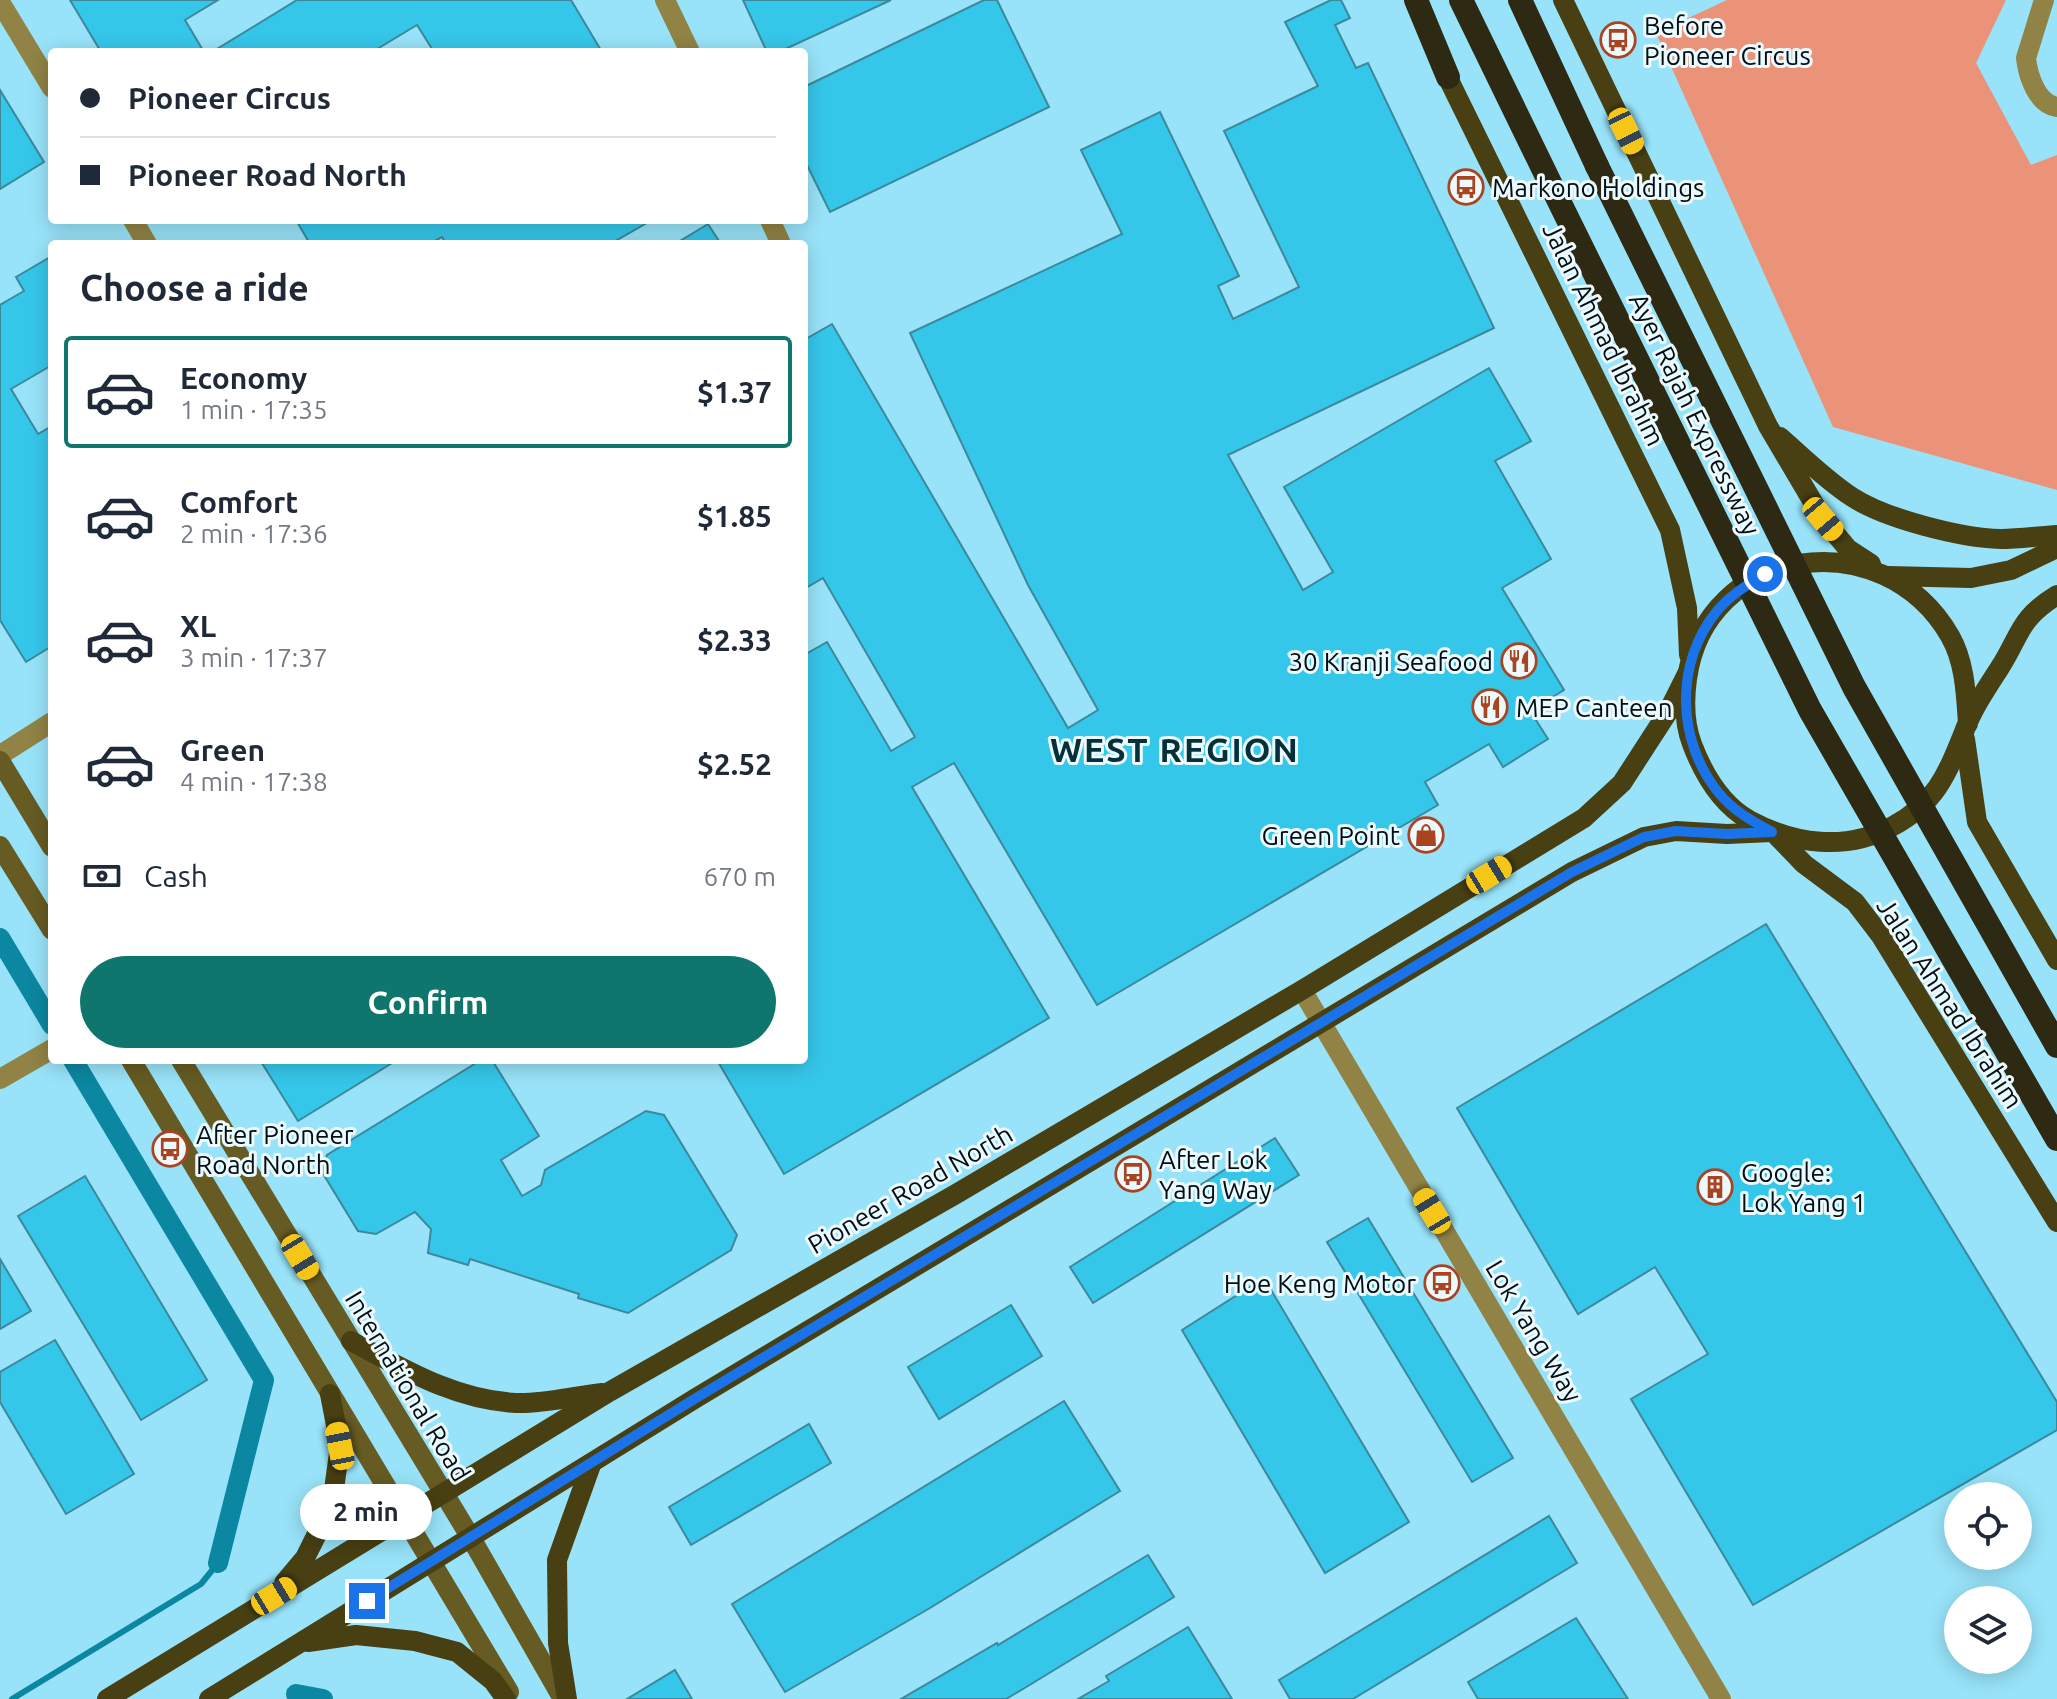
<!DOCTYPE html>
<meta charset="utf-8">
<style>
body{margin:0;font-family:Ubuntu,sans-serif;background:#f6f6f7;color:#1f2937;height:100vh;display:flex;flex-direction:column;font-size:30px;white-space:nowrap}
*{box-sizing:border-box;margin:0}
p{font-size:26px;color:#747a83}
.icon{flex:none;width:44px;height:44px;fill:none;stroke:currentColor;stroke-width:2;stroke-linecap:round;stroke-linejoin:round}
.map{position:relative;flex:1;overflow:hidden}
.drawer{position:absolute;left:48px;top:240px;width:760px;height:824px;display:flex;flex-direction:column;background:#fff;border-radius:8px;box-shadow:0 4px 20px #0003}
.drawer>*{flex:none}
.top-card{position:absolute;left:48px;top:48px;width:760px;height:176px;border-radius:8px;box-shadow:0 4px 20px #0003;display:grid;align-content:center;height:176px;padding:0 32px;background:#fff}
.fabs{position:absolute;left:1944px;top:1482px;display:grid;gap:16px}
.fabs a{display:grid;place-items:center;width:88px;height:88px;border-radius:50%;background:#fff;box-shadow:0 4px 20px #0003;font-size:40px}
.end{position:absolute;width:36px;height:36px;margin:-18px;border:10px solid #1a73e8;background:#fff;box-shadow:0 0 0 4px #fff}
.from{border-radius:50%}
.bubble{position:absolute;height:56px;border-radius:28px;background:#fff;box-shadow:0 4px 20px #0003;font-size:26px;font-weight:700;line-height:56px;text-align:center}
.car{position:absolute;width:24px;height:48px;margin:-24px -12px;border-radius:10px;box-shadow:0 0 6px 2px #0007;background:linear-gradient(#f5c518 24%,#345 0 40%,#f5c518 0 76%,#345 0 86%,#f5c518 0)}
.top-card b{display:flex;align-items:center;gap:28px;height:76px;font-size:30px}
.top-card b+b{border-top:2px solid #e0e1e3}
.top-card i{width:20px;height:20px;background:#1f2937}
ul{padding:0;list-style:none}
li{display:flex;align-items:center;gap:24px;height:112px;margin:0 16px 12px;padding:0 16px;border:4px solid transparent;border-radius:8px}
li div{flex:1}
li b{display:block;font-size:30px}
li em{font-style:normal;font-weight:700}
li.on{border-color:#0f766e}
li>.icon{width:72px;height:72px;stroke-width:1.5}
h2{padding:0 32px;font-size:36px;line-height:96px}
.pay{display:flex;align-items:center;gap:20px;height:88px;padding:0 32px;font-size:30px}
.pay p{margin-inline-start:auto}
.action{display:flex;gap:16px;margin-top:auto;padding:16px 32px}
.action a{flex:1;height:92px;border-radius:48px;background:#0f766e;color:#fff;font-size:32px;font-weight:700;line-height:92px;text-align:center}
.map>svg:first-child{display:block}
</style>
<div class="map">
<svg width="2057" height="1699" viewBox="0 0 2057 1699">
<rect width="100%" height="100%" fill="#98e3f9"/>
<polygon fill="#ea9378" points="1727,0 2006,0 1976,63 2031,165 2057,155 2057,490 1833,427 1656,33"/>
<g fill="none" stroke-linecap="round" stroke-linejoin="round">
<polyline stroke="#0c87a1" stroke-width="6" points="12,1699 201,1584 218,1563"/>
<g stroke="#0c87a1" stroke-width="20">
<polyline points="0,938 52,1025"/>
<polyline points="73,1060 264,1380 218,1563"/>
<polyline points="296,1694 323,1699"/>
</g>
</g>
<g fill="#35c7ea" stroke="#3c889c" stroke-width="2">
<polygon points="70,0 218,0 185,20 204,52 101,52"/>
<polygon points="297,0 571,0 602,52 434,52 417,25 372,52 212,52"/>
<polygon points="743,0 891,0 779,52 767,52"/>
<polygon points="984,0 997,0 1049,107 830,212 804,159 804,87"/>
<polygon points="1331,0 1341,0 1350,18 1335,25 1356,68 1368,63 1494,328 1228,455 1303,590 1333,572 1284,487 1489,368 1531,441 1495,461 1551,559 1502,588 1564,690 1546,701 1550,707 1534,717 1548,739 1503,767 1489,744 1425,782 1438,805 1097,1005 954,763 912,787 1049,1018 784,1174 717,1060 804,1060 804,655 827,642 891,751 915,737 823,578 804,589 804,340 832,324 1068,728 1098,710 1028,585 910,333 1122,234 1081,150 1160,112 1239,276 1218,286 1233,319 1299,287 1224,131 1318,86 1285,22"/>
<polygon points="0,90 44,162 0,189"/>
<polygon points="296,220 652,220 610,244 446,244 442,237 429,244 310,244"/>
<polygon points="708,224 721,244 675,244"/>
<polygon points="52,256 52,365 11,389 38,434 52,426 52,646 26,662 0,620 0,305 24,291 16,277"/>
<polygon points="1766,924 2057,1402 2057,1430 1753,1605 1631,1399 1708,1354 1655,1267 1578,1314 1457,1108"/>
<polygon points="260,1060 397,1060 298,1121"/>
<polygon points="481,1060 492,1060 539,1136 501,1160 522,1196 541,1185 545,1170 646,1111 664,1115 737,1235 731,1250 628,1313 578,1298 579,1294 470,1259 468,1265 428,1253 431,1229 415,1212 376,1234 358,1231 322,1172 327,1155"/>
<polygon points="1275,1138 1299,1175 1093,1303 1070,1267"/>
<polygon points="85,1176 207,1380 141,1420 18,1216"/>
<polygon points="1368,1218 1513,1458 1472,1482 1327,1242"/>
<polygon points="0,1259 31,1311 0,1329"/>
<polygon points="1264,1278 1409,1522 1325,1573 1182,1330"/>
<polygon points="1011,1305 1042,1356 939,1419 908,1367"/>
<polygon points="55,1340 134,1474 66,1514 0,1402 0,1372"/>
<polygon points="1064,1401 1120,1491 930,1608 785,1692 732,1604"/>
<polygon points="809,1424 831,1463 691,1545 669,1507"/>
<polygon points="1549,1516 1577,1563 1353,1699 1290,1699 1279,1680"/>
<polygon points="1148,1555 1174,1597 1023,1689 1006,1699 901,1699 997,1643 998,1645"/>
<polygon points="1576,1618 1628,1699 1478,1699 1468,1682"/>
<polygon points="1188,1627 1232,1699 1078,1699 1109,1681 1106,1676"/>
<polygon points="675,1670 692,1699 627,1699"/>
</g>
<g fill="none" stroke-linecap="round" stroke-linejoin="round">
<g stroke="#908345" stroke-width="20">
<polyline points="665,0 690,52"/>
<path d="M2044,0l-18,58c2,18 11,46 31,49"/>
<polyline points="0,2 52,88"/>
<polyline points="133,220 147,244"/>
<polyline points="770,220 781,244"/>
<polyline points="0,755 52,722"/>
<polyline points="1302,990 1721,1699"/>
<polyline points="0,1079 52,1049"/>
</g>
<g stroke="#665b23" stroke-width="20">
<polyline points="0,761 52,847"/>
<polyline points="0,846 52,930"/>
<polyline points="131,1060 509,1692"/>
<polyline points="181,1060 471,1538 563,1699"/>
</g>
<g stroke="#483f12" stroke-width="20">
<polyline points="1563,0 1768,426 1823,519 1848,549 1871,564"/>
<polyline points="1442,66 1670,530 1687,608 1689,655"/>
<path d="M1780,437c23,20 46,43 72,60 34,22 109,41 149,42 18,0 38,-3 56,-4"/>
<polyline points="1888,576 1971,578 2011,570 2057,548"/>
<path d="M1968,724c-2,-30 -3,-62 -18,-88 -67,-116 -245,-91 -263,43 -3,22 -3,44 5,65 11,29 29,60 57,76 45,24 97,32 144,6 43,-23 54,-52 71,-94 8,-22 22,-43 35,-63 22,-34 19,-50 58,-74"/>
<polyline points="1965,739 1977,822 2057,960"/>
<polyline points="1777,836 1804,864 1855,902 1881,936 2057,1222"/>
<path d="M351,1341c53,28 104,59 165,62 28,1 58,-7 86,-10"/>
<polyline points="284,1583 305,1558 332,1504 340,1446 330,1394"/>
<polyline points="308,1642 356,1635 415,1641 457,1652 493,1681 506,1699"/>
<polyline points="107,1699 609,1392 956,1194 1302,990 1584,818 1622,783 1668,712 1688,672"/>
<polyline points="209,1699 696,1398 1572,872 1644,837 1676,831 1727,834 1772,832"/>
<polyline points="567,1699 558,1643 557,1560 591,1465"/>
</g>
<g stroke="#2d2912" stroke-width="24">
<polyline points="1416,0 1448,77"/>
<polyline points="1461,0 1553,189"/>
<polyline points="1520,0 1597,166"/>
</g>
<g stroke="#2d2912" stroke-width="24">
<polyline points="1597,166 1854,687 2057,1046"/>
<polyline points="1553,189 1810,710 2057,1139"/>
</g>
</g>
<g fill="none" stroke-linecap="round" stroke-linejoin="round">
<path stroke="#1a73e8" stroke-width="10" d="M367,1601l329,-203 876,-526 72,-35 32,-6 51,3 45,-2c-20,-11 -40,-22 -54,-40 -41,-51 -44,-129 -1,-181 13,-16 30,-26 48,-37"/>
</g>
<defs>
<symbol id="bus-ring" viewBox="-11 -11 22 22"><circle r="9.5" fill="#ecfafe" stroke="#aa4320" stroke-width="1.5"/><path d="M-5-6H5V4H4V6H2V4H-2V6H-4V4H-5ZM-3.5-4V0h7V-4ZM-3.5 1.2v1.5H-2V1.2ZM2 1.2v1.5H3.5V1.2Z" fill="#aa4320"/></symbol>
<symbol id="restaurant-ring" viewBox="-11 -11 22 22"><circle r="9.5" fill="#ecfafe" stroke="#aa4320" stroke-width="1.5"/><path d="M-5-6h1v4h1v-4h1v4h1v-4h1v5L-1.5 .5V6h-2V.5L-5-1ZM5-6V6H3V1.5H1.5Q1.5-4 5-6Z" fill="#aa4320"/></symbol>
<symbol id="shop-ring" viewBox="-11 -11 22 22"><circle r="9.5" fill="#ecfafe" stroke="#aa4320" stroke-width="1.5"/><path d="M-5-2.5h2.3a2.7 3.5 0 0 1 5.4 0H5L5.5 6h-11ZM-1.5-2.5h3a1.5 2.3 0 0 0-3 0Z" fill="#aa4320"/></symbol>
<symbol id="building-ring" viewBox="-11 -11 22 22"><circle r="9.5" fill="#ecfafe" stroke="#aa4320" stroke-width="1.5"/><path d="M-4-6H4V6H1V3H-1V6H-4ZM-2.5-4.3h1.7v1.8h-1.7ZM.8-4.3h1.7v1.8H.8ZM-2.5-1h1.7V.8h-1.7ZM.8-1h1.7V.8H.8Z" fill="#aa4320"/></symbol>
</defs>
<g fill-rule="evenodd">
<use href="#bus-ring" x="1598" y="20" width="40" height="40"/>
<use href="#bus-ring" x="1446" y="167" width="40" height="40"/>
<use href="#restaurant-ring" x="1499" y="641" width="40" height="40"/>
<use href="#restaurant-ring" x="1470" y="687" width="40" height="40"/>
<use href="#shop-ring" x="1406" y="815" width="40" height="40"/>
<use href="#bus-ring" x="150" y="1129" width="40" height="40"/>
<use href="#bus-ring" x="1113" y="1154" width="40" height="40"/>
<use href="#building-ring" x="1695" y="1167" width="40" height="40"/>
<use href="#bus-ring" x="1422" y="1263" width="40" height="40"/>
</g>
<g text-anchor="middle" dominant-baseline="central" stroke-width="6" stroke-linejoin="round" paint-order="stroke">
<g font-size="26" fill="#000f15" stroke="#ecfafe" text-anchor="start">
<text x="1644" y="25">Before<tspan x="1644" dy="30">Pioneer Circus</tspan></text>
<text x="1492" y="187">Markono Holdings</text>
<text x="1493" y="661" text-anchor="end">30 Kranji Seafood</text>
<text x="1516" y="707">MEP Canteen</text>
<text x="1400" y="835" text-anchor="end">Green Point</text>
<text x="196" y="1134">After Pioneer<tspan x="196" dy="30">Road North</tspan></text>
<text x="1159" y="1159">After Lok<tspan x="1159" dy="30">Yang Way</tspan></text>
<text x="1741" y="1172">Google:<tspan x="1741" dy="30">Lok Yang 1</tspan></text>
<text x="1416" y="1283" text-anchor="end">Hoe Keng Motor</text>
</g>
<g font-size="26" fill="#000f15" stroke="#ecfafe">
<text transform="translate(1604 334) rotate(64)">Jalan Ahmad Ibrahim</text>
<text transform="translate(1695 414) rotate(64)">Ayer Rajah Expressway</text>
<text transform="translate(1950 1003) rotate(57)">Jalan Ahmad Ibrahim</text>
<text transform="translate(910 1189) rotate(-30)">Pioneer Road North</text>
<text transform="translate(1534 1331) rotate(59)">Lok Yang Way</text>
<text transform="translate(408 1386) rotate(59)">International Road</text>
</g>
<g font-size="34" font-weight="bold" letter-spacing="2" fill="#05303a" stroke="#ecfafe">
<text x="1175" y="749">WEST REGION</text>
</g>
</g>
</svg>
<div class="fabs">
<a><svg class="icon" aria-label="locate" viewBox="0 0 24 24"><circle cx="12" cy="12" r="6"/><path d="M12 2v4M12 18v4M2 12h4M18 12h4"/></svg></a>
<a><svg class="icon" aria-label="layers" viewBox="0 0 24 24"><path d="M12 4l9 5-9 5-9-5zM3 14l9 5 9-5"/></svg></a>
</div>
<i class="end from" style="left:1765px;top:574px"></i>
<i class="end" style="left:367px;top:1601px"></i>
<div class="bubble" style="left:300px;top:1484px;width:132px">2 min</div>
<i class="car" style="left:1626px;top:131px;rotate:154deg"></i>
<i class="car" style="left:1823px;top:519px;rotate:140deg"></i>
<i class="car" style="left:1489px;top:875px;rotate:59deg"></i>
<i class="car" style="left:1432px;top:1211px;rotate:329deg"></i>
<i class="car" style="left:300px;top:1257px;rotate:149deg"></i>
<i class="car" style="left:340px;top:1446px;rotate:349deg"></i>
<i class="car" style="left:274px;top:1596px;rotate:59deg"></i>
<div class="top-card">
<b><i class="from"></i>Pioneer Circus</b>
<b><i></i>Pioneer Road North</b>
</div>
<section class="drawer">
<h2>Choose a ride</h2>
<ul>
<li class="on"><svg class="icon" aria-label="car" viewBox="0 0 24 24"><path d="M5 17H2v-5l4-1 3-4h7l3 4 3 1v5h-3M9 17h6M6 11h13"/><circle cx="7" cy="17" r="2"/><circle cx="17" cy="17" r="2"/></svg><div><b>Economy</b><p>1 min · 17:35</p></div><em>$1.37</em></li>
<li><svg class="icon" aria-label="car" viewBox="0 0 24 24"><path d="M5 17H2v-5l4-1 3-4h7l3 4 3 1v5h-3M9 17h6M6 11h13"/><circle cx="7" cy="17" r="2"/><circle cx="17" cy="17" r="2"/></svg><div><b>Comfort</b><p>2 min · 17:36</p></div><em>$1.85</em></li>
<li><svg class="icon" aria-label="car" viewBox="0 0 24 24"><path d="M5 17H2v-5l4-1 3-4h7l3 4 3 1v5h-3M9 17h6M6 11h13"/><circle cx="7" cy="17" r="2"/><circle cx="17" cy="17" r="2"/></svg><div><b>XL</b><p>3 min · 17:37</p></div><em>$2.33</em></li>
<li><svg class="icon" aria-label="car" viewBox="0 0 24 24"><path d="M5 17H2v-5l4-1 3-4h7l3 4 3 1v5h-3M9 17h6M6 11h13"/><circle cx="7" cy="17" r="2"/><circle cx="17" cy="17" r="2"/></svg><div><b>Green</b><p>4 min · 17:38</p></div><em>$2.52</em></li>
</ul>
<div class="pay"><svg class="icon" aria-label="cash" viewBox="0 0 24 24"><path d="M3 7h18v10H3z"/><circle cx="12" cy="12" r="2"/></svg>Cash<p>670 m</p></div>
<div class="action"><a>Confirm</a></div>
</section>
</div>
